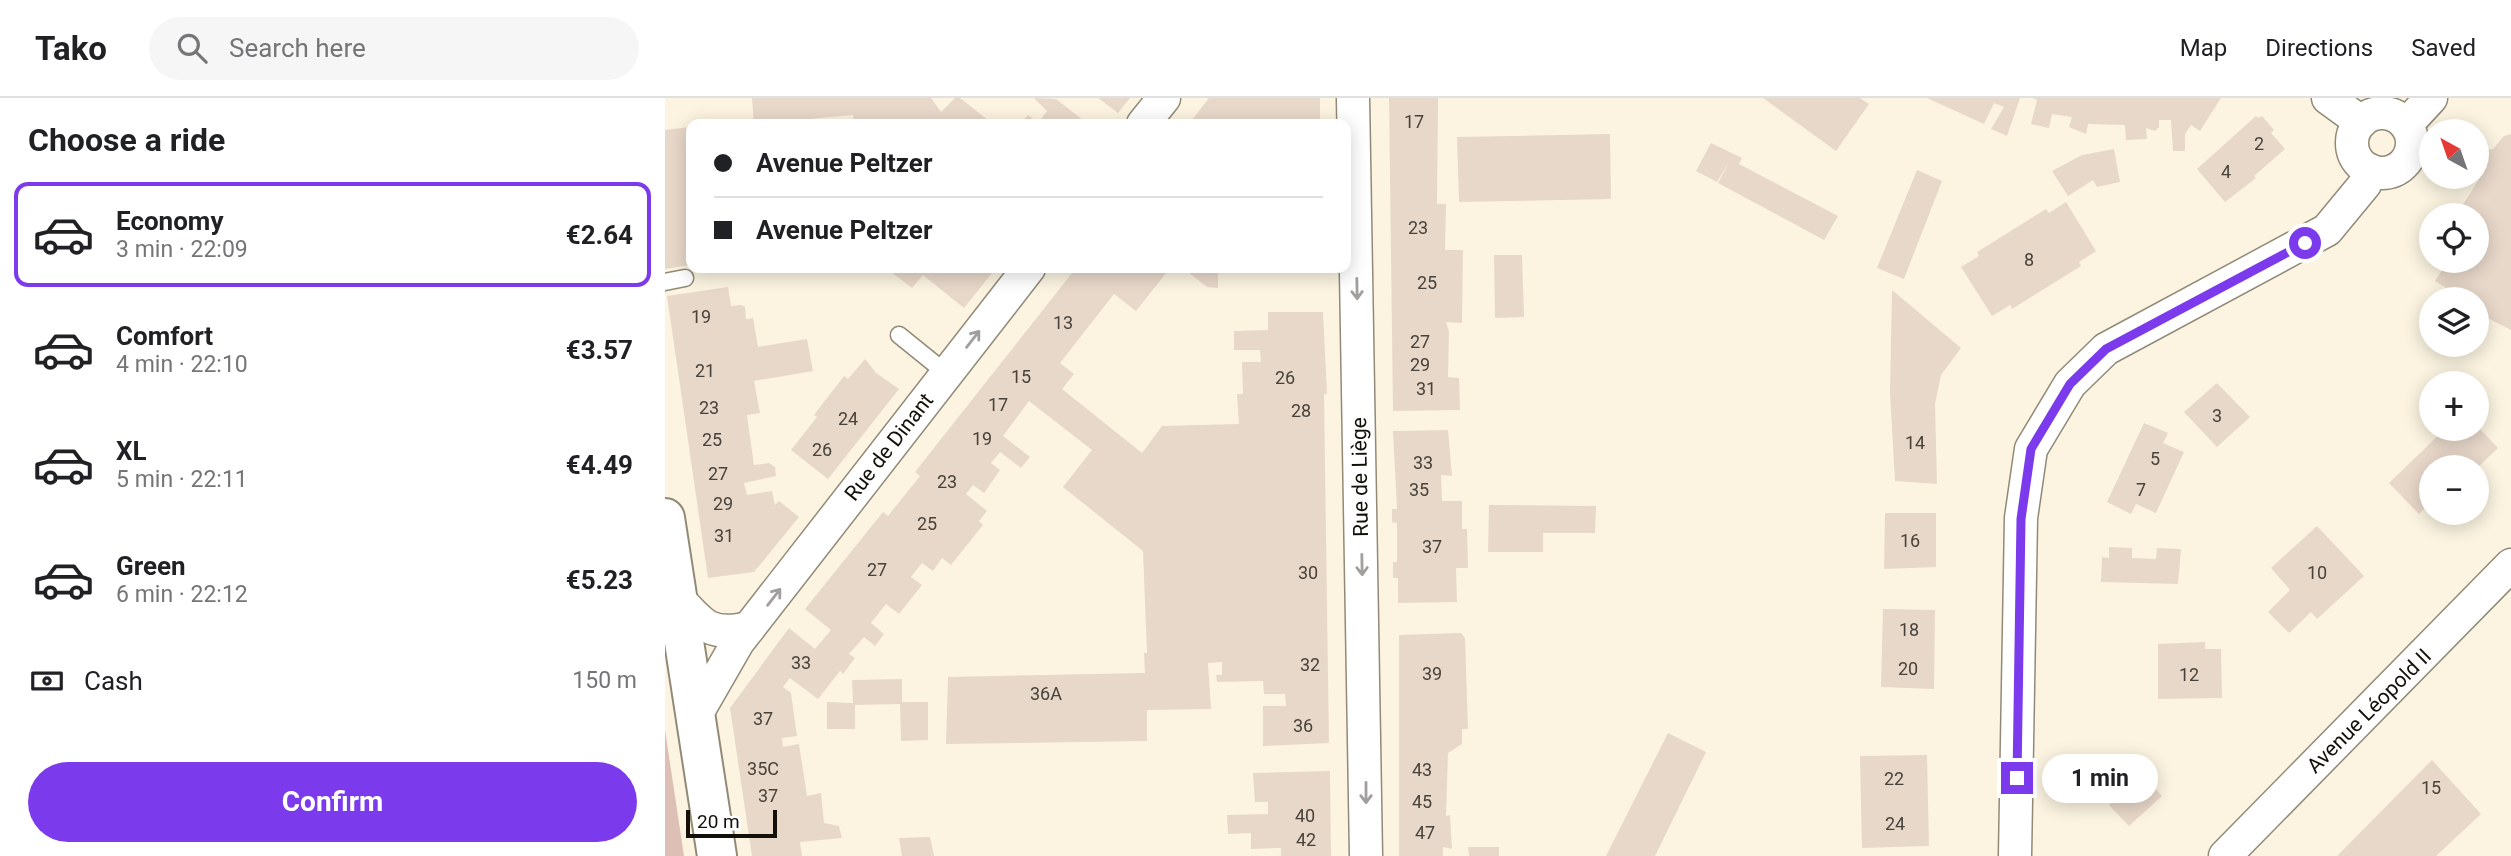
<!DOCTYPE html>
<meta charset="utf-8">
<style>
body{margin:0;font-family:Roboto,sans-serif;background:#f6f6f6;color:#202124;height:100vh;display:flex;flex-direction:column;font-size:26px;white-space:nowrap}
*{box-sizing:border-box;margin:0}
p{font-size:23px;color:#757577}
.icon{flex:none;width:38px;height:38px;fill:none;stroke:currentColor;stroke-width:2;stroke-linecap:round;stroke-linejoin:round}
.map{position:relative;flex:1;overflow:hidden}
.side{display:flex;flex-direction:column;background:#fff;width:665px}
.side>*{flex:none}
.top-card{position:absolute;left:21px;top:21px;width:665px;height:154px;border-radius:14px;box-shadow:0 4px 18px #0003;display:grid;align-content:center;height:154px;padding:0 28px;background:#fff}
.needle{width:46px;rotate:320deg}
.tools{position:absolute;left:1754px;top:21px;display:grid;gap:14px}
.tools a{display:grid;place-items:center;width:70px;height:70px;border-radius:50%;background:#fff;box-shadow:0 4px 18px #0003;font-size:35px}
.scale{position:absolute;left:21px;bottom:18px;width:91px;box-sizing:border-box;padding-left:7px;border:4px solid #13100a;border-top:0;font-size:19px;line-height:24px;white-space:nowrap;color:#13100a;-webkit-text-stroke:5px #fff;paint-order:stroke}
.end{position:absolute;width:32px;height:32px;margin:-16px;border:9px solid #7c3aed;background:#fff;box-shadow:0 0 0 4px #fff}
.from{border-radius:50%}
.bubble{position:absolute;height:49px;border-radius:24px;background:#fff;box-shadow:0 4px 18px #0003;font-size:23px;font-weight:700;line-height:49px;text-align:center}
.top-card b{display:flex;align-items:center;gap:24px;height:66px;font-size:26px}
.top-card b+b{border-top:2px solid #e0e0e0}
.top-card i{width:18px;height:18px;background:#202124}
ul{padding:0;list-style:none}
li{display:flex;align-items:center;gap:21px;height:105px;margin:0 14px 10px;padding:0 14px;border:4px solid transparent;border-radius:14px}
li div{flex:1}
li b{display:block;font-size:26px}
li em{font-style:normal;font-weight:700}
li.selected{border-color:#7c3aed}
li>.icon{width:63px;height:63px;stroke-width:1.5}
h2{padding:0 28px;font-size:32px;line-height:84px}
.pay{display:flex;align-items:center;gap:18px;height:77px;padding:0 28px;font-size:26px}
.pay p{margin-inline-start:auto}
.primary-button{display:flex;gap:14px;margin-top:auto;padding:14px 28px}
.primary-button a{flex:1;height:80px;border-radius:42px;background:#7c3aed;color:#fff;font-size:28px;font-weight:700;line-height:80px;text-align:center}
header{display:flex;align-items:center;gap:42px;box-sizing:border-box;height:98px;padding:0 35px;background:#fff;border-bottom:2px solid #e0e0e0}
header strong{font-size:33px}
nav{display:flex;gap:38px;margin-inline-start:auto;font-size:24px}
.search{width:490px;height:63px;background:#f6f6f6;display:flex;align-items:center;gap:18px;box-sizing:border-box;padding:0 24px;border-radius:38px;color:#757577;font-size:26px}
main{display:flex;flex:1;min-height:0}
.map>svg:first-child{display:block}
</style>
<header>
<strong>Tako</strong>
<div class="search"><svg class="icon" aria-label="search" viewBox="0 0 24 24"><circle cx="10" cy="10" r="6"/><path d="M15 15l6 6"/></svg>Search here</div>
<nav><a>Map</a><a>Directions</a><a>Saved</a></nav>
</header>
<main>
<section class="side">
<h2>Choose a ride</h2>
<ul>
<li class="selected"><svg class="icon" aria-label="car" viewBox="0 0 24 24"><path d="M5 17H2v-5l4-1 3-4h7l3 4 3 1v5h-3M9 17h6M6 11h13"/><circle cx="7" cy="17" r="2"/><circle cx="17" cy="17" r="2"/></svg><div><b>Economy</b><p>3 min · 22:09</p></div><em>€2.64</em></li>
<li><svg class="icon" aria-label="car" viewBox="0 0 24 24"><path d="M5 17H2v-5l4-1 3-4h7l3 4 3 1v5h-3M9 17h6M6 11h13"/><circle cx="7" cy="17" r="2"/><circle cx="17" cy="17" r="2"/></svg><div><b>Comfort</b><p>4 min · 22:10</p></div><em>€3.57</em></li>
<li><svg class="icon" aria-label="car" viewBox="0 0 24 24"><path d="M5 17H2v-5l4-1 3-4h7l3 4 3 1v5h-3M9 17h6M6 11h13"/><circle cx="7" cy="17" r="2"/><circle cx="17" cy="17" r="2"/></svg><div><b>XL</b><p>5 min · 22:11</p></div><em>€4.49</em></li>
<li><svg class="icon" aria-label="car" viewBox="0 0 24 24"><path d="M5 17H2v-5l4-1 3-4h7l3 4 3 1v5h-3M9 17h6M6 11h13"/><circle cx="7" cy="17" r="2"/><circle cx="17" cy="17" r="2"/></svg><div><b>Green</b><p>6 min · 22:12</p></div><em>€5.23</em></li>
</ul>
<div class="pay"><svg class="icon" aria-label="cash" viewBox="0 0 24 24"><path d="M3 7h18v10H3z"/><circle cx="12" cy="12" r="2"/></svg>Cash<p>150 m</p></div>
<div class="primary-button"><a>Confirm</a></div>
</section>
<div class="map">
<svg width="1846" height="758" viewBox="0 0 1846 758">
<rect width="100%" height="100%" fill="#fcf4e1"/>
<polygon fill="#ddbfb5" points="0,632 19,758 0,758"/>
<g fill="#e8d8ca">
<polygon points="87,0 266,0 276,14 290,0 295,0 328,26 189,26 188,17 89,26"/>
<polygon points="369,0 391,1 423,26 355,26 363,17 373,25 382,13"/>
<polygon points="433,0 465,0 453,15"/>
<polygon points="544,0 655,0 655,26 524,26"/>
<polygon points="724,0 773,0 772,106 781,106 780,152 798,152 797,225 781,224 784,234 783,279 794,280 795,312 728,313"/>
<polygon points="1098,0 1195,0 1204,6 1171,53"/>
<polygon points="1262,0 1355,0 1342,38 1326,31 1339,9 1329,5 1319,26"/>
<polygon points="1367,0 1556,0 1535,33 1526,27 1520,36 1520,53 1508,53 1506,22 1494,22 1494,29 1490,33 1481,30 1482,41 1461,42 1460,27 1423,26 1421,36 1404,29 1407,19 1387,16 1384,30 1366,26 1372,2"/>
<polygon points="1591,18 1593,20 1597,18 1609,32 1606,35 1620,51 1589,78 1591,80 1560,104 1532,71"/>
<polygon points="24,29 26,29 26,167 0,171 0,32"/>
<polygon points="945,36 946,101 794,104 792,39"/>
<polygon points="1846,36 1846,232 1811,214 1811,201 1792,201 1789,199 1791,196 1770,183 1783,163 1811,163 1811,117 1778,117 1783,111 1790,112 1794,106 1797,108 1820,72 1817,69 1821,52 1828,51 1839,38"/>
<polygon points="1046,45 1077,60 1074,66 1173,118 1159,142 1053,85 1064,64 1052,84 1031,73"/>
<polygon points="1449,51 1455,84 1432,89 1428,82 1403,98 1387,73 1417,57"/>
<polygon points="1252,72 1277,83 1239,181 1212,170"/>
<polygon points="1401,104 1431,153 1414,164 1416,168 1347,211 1345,207 1327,218 1296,169 1314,158 1312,154 1381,111 1384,115"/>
<polygon points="829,157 857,157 859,219 830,220"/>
<polygon points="221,170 331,170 299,210 258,177 247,190"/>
<polygon points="411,170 505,170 471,213 449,196 395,265 409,276 397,291 477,355 497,328 574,326 572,296 578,296 577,264 596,264 595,252 569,252 569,233 603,232 603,214 658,214 662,296 659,296 664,645 598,648 598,608 621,608 620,596 599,596 598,583 552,584 551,577 557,577 557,564 543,565 546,611 482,612 482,643 281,646 283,579 480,575 479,555 482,555 478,453 398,389 427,352 364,303 338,338 365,359 356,370 335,354 326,365 335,372 319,395 308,387 301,396 322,413 314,423 318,427 286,467 277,460 268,473 257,465 246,479 257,487 234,516 221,506 206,525 219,536 210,548 199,539 184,556 190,560 178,576 175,573 153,601 125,580 118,589 126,595 132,638 117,640 118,649 134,646 142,698 156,695 159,725 174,728 177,740 135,744 137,758 87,758 65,610 124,530 150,551 166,532 140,511 218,414 223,418 255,378 250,374"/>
<polygon points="518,170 553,170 553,190 542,189"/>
<polygon points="63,189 66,208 76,207 80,209 81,221 88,220 93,249 142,241 148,273 89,283 95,315 82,317 89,367 104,365 110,369 111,378 79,385 82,397 107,393 110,407 114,403 134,419 89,474 43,480 2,198"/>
<polygon points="1227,192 1296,250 1276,277 1270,306 1272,386 1230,383 1225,295"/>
<polygon points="200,261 211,275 234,291 163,381 126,352 152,319 149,317 179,278 183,281"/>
<polygon points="1552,285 1585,319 1552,349 1519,314"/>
<polygon points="1479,325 1503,335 1498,345 1519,354 1491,415 1471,406 1466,416 1442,404"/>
<polygon points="1811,327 1833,350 1811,371 1766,369 1766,404 1754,416 1724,385 1780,331 1811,331"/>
<polygon points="783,332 787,378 776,377 777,403 797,403 797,431 802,431 803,470 791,470 792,504 733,505 733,480 728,480 728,464 732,464 732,425 727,424 727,411 732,411 728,333"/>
<polygon points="824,407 931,408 930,435 878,435 878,454 823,454"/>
<polygon points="1220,415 1271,415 1271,469 1219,471"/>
<polygon points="1652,428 1699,478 1652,521 1646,514 1624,535 1603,514 1625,492 1606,470"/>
<polygon points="1444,449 1467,450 1467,460 1491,461 1492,450 1516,451 1513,486 1436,484 1437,459 1444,460"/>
<polygon points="1218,511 1270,512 1269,591 1216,589"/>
<polygon points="796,535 800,540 803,631 797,631 797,646 783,655 781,718 785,717 787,751 778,749 778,758 734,758 734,537"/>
<polygon points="1540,544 1540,551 1556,551 1557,600 1493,601 1493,546"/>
<polygon points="237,581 237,604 263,604 263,642 236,643 235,606 190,607 190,631 162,631 162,604 188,605 187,582"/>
<polygon points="1003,635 1041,654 990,758 941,758"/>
<polygon points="1262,657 1264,748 1197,750 1195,658"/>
<polygon points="1767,662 1816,716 1771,758 1672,758"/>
<polygon points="665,673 666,758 616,758 616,750 586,751 586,735 563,736 562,717 603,716 603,704 590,704 588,675"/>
<polygon points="1460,673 1470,683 1477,676 1497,698 1464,728 1444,707 1447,704 1438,695"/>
<polygon points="265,739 269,758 237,758 234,740"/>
<polygon points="803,749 834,749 834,758 804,758"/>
</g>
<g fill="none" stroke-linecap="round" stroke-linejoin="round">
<defs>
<g id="lane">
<polyline points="0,184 20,180"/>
<polyline points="234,237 281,275"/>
</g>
<g id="street">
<polyline points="688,0 701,758"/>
<polyline points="1663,0 1696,24"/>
<circle cx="1717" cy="45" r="30"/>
<polyline points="478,26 499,0"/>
<polyline points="1741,27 1766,0"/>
<path d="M12,499c25,28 33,40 72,31"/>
<polyline points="31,617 73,544 364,170"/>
<polyline points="1350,758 1356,420 1366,351 1405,286 1441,251 1662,132 1700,86 1705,72"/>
<polyline points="1560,758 1846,467"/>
</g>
<polyline id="secondary" points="0,420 52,758"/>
</defs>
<use href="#lane" stroke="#918a78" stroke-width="19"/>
<use href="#street" stroke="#918a78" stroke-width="35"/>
<use href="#secondary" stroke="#918a78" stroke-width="42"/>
<use href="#lane" stroke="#fff" stroke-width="16"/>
<use href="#street" stroke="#fff" stroke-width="32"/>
<use href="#secondary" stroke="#fff" stroke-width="38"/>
</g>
<defs><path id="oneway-shaft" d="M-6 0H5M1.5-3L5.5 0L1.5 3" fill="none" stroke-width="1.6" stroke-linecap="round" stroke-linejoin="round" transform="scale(1.75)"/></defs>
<g stroke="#a19f9d">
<use href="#oneway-shaft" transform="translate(692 191) rotate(89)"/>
<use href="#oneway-shaft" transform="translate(308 241) rotate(-52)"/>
<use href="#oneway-shaft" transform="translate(697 467) rotate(89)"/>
<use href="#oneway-shaft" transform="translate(109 499) rotate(-52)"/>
<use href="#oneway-shaft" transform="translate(701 695) rotate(90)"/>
</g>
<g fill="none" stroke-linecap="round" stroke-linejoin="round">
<polyline stroke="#7c3aed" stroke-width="9" points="1352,680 1356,421 1366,351 1405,286 1441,251 1640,145"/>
</g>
<g text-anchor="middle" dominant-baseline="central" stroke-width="5" stroke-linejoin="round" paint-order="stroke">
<g font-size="18" fill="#48423a">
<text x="749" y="23">17</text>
<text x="1594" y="45">2</text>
<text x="1561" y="73">4</text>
<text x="753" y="129">23</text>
<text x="1364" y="161">8</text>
<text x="762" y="184">25</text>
<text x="36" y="218">19</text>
<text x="398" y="224">13</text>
<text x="755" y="243">27</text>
<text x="755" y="266">29</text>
<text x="40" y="272">21</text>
<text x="356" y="278">15</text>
<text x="620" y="279">26</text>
<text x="761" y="290">31</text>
<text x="333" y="306">17</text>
<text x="44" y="309">23</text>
<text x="636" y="312">28</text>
<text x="1552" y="317">3</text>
<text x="183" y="320">24</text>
<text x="317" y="340">19</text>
<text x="47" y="341">25</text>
<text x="1250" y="344">14</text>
<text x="157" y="351">26</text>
<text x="1490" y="360">5</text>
<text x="758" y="364">33</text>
<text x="53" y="375">27</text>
<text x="282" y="383">23</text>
<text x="754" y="391">35</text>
<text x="1476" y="391">7</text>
<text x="58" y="405">29</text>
<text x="262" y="425">25</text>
<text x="59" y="437">31</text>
<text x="1245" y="442">16</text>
<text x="767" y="448">37</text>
<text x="212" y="471">27</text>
<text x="643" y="474">30</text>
<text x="1652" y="474">10</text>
<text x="1244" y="531">18</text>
<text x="136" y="564">33</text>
<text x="645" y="566">32</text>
<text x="1243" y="570">20</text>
<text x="767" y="575">39</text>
<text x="1524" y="576">12</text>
<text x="381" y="595">36A</text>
<text x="98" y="620">37</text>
<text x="638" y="627">36</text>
<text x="98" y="670">35C</text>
<text x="757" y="671">43</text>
<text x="1229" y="680">22</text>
<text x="1766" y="689">15</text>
<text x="103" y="697">37</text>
<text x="757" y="703">45</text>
<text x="640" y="717">40</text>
<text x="1230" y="725">24</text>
<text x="760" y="734">47</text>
<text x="641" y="741">42</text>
</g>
<g font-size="21" fill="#13100a" stroke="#fff">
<text transform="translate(224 349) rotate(-52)">Rue de Dinant</text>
<text transform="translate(695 379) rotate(-91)">Rue de Liège</text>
<text transform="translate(1704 613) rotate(-45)">Avenue Léopold II</text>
</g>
</g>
</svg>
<div class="tools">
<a><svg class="needle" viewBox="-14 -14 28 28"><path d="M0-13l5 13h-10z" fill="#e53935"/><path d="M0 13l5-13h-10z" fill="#757577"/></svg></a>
<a><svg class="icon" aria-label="locate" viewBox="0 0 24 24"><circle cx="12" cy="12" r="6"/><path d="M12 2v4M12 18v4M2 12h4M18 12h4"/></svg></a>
<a><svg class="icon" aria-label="layers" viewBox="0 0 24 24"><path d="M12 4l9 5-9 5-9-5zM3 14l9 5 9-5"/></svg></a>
<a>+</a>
<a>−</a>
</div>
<div class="scale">20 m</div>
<i class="end from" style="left:1640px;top:145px"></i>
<i class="end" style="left:1352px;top:680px"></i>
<div class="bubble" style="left:1377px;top:656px;width:116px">1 min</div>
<div class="top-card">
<b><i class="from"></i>Avenue Peltzer</b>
<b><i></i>Avenue Peltzer</b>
</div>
</div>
</main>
